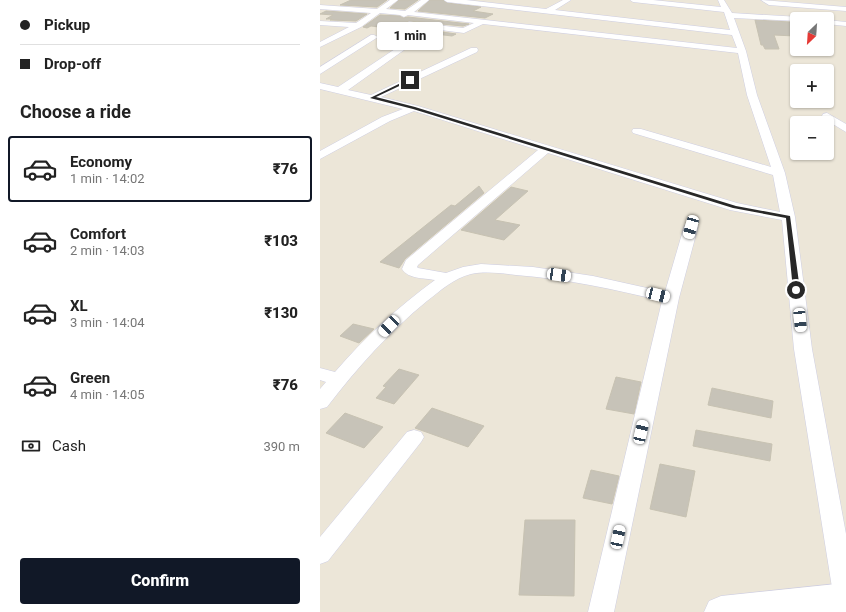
<!DOCTYPE html>
<meta charset="utf-8">
<style>
body{margin:0;font-family:Roboto,sans-serif;background:#f6f6f6;color:#222;height:100vh;display:flex;flex-direction:column;font-size:15px;white-space:nowrap}
*{box-sizing:border-box;margin:0}
p{font-size:13px;color:#767676}
.icon{flex:none;width:22px;height:22px;fill:none;stroke:currentColor;stroke-width:2;stroke-linecap:round;stroke-linejoin:round}
.map{position:relative;flex:1;overflow:hidden}
.side{display:flex;flex-direction:column;background:#fff;width:320px}
.side>*{flex:none}
.top-card{display:grid;align-content:center;height:88px;padding:0 20px;background:#fff}
.needle{width:26px;rotate:205deg}
.buttons{position:absolute;left:470px;top:12px;display:grid;gap:8px}
.buttons a{display:grid;place-items:center;width:44px;height:44px;border-radius:4px;background:#fff;box-shadow:0 1px 3px #0004;font-size:20px}
.end{position:absolute;width:18px;height:18px;margin:-9px;border:5px solid #282828;background:#fff;box-shadow:0 0 0 2px #fff}
.from{border-radius:50%}
.bubble{position:absolute;height:28px;border-radius:4px;background:#fff;box-shadow:0 1px 3px #0004;font-size:13px;font-weight:800;line-height:28px;text-align:center}
.car{position:absolute;width:12px;height:24px;margin:-12px -6px;border-radius:5px;box-shadow:0 0 3px 1px #0007;background:linear-gradient(#fff 24%,#345 0 40%,#fff 0 76%,#345 0 86%,#fff 0)}
.top-card b{display:flex;align-items:center;gap:14px;height:38px;font-size:15px}
.top-card b+b{border-top:1px solid #e0e0e0}
.top-card i{width:10px;height:10px;background:#222}
ul{padding:0;list-style:none}
li{display:flex;align-items:center;gap:12px;height:66px;margin:0 8px 6px;padding:0 12px;border:2px solid transparent;border-radius:4px}
li div{flex:1}
li b{display:block;font-size:15px}
li em{font-style:normal;font-weight:800}
li.current{border-color:#111827}
li>.icon{width:36px;height:36px;stroke-width:1.5}
h2{padding:0 20px;font-size:18px;line-height:48px}
.pay{display:flex;align-items:center;gap:10px;height:44px;padding:0 20px;font-size:15px}
.pay p{margin-inline-start:auto}
.primary-button{display:flex;gap:8px;margin-top:auto;padding:8px 20px}
.primary-button a{flex:1;height:46px;border-radius:4px;background:#111827;color:#fff;font-size:16px;font-weight:800;line-height:46px;text-align:center}
main{display:flex;flex:1;min-height:0}
.map>svg:first-child{display:block}
</style>
<main>
<section class="side">
<div class="top-card">
<b><i class="from"></i>Pickup</b>
<b><i></i>Drop-off</b>
</div>
<h2>Choose a ride</h2>
<ul>
<li class="current"><svg class="icon" aria-label="car" viewBox="0 0 24 24"><path d="M5 17H2v-5l4-1 3-4h7l3 4 3 1v5h-3M9 17h6M6 11h13"/><circle cx="7" cy="17" r="2"/><circle cx="17" cy="17" r="2"/></svg><div><b>Economy</b><p>1 min · 14:02</p></div><em>₹76</em></li>
<li><svg class="icon" aria-label="car" viewBox="0 0 24 24"><path d="M5 17H2v-5l4-1 3-4h7l3 4 3 1v5h-3M9 17h6M6 11h13"/><circle cx="7" cy="17" r="2"/><circle cx="17" cy="17" r="2"/></svg><div><b>Comfort</b><p>2 min · 14:03</p></div><em>₹103</em></li>
<li><svg class="icon" aria-label="car" viewBox="0 0 24 24"><path d="M5 17H2v-5l4-1 3-4h7l3 4 3 1v5h-3M9 17h6M6 11h13"/><circle cx="7" cy="17" r="2"/><circle cx="17" cy="17" r="2"/></svg><div><b>XL</b><p>3 min · 14:04</p></div><em>₹130</em></li>
<li><svg class="icon" aria-label="car" viewBox="0 0 24 24"><path d="M5 17H2v-5l4-1 3-4h7l3 4 3 1v5h-3M9 17h6M6 11h13"/><circle cx="7" cy="17" r="2"/><circle cx="17" cy="17" r="2"/></svg><div><b>Green</b><p>4 min · 14:05</p></div><em>₹76</em></li>
</ul>
<div class="pay"><svg class="icon" aria-label="cash" viewBox="0 0 24 24"><path d="M3 7h18v10H3z"/><circle cx="12" cy="12" r="2"/></svg>Cash<p>390 m</p></div>
<div class="primary-button"><a>Confirm</a></div>
</section>
<div class="map">
<svg width="526" height="612" viewBox="0 0 526 612">
<rect width="100%" height="100%" fill="#ece6d8"/>
<g fill="#c7c3b8" stroke="#c7c2b2">
<polygon points="31,0 67,0 57,7 20,5"/>
<polygon points="79,0 98,0 85,9 70,8"/>
<polygon points="110,0 123,0 127,3 161,7 153,11 173,14 165,18 98,11"/>
<polygon points="6,11 47,14 36,21 10,20 12,19 6,19 13,15 0,14"/>
<polygon points="60,15 80,16 83,18 88,17 149,24 143,26 89,21 84,23 89,27 136,34 132,36 51,26 47,28 43,27"/>
<polygon points="435,20 470,22 475,36 454,35 459,49 445,49 443,45 441,45"/>
<polygon points="159,186 164,193 85,259 79,268 60,262 131,205 135,206"/>
<polygon points="191,187 208,191 175,220 200,225 184,240 141,230"/>
<polygon points="33,324 54,329 39,343 20,336"/>
<polygon points="79,369 99,375 74,404 56,398 66,387 63,386"/>
<polygon points="296,377 321,382 314,414 286,409"/>
<polygon points="392,388 453,401 451,418 388,405"/>
<polygon points="112,408 164,426 148,447 95,428"/>
<polygon points="25,413 63,427 44,448 6,433"/>
<polygon points="376,430 452,444 450,461 373,446"/>
<polygon points="340,464 375,471 366,517 330,509"/>
<polygon points="271,470 299,476 292,504 263,498"/>
<polygon points="205,520 255,520 254,596 199,595"/>
</g>
<g fill="none" stroke-linecap="round" stroke-linejoin="round">
<defs>
<g id="minor">
<path d="M70,0h8l-12,9 19,2 16,-11h8l-15,12 323,36 -5,-13 -285,-33 -3,-2h22l80,9 17,-9h8l-16,10 175,20 -6,-18 -91,-10 -3,-2h23l68,7 -3,-7h6l8,13 68,4 1,2h-4v2l-63,-3 12,33 11,44 28,78 10,44 17,132 34,185v77l-9,-3 -3,-8 -40,-251 -12,-129 -52,-10 -182,-57 -130,112 -1,2 1,1 28,5 17,-6 18,-3 52,3 60,9 72,16 19,-65 2,-3 5,-1 5,1 2,3 -19,71 -65,314h-26l74,-311c-48,-12 -96,-22 -146,-26 -15,-2 -31,-4 -45,-1 -17,4 -31,17 -44,27 -38,31 -70,67 -100,106l-7,2v-20l6,-7 -6,-2v-12l15,4c29,-34 63,-65 100,-92 -11,-2 -27,-1 -33,-11l4,-9 132,-110 -124,-39 -24,10 -70,38v-8l62,-34 21,-8 -83,-20v-6l18,4 66,-44h6l1,2 -63,45 23,5 100,-47h6l1,2 -1,2 -96,45 37,9 319,97 43,9 -7,-37 -140,-42 -1,-2 1,-2h8l130,38 -24,-72 -9,-42 -255,-29 -19,9 -55,-7 -4,-2 4,-2 54,6 11,-5 -66,-8 -4,2 -4,-2 -20,-2 -19,14 -41,20v-5l29,-15 -29,-2v-4l36,2 15,-10 -51,-4v-4l57,4z"/>
<polygon points="441,0 526,7 526,11 449,5"/>
<polygon points="507,20 526,22 526,26 507,24"/>
<polygon points="51,35 54,35 58,37 0,74 0,67"/>
<polygon points="507,113 526,124 526,132 503,118 502,116 503,114"/>
<polygon points="94,430 101,432 104,437 101,442 8,561 0,564 0,537 87,432"/>
</g>
<polygon id="secondary" points="526,583 526,612 384,612 389,601 401,596"/>
</defs>
<use href="#minor" stroke="#cecee2" stroke-width="1"/>
<use href="#secondary" stroke="#cecee2" stroke-width="1"/>
<use href="#minor" fill="#fff" fill-rule="evenodd"/>
<use href="#secondary" fill="#fff" fill-rule="evenodd"/>
</g>
<polygon fill="#282828" points="89,79 92,80 56,97 95,107 416,206 470,216 480,290 476,292 473,290 466,218 413,208 93,109 50,98"/>
</svg>
<div class="buttons">
<a><svg class="needle" viewBox="-14 -14 28 28"><path d="M0-13l5 13h-10z" fill="#e53935"/><path d="M0 13l5-13h-10z" fill="#767676"/></svg></a>
<a>+</a>
<a>−</a>
</div>
<i class="end from" style="left:476px;top:290px"></i>
<i class="end" style="left:90px;top:80px"></i>
<div class="bubble" style="left:57px;top:22px;width:66px">1 min</div>
<i class="car" style="left:371px;top:227px;rotate:196deg"></i>
<i class="car" style="left:239px;top:275px;rotate:98deg"></i>
<i class="car" style="left:338px;top:295px;rotate:104deg"></i>
<i class="car" style="left:480px;top:320px;rotate:174deg"></i>
<i class="car" style="left:69px;top:326px;rotate:224deg"></i>
<i class="car" style="left:321px;top:432px;rotate:13deg"></i>
<i class="car" style="left:298px;top:537px;rotate:12deg"></i>
</div>
</main>
